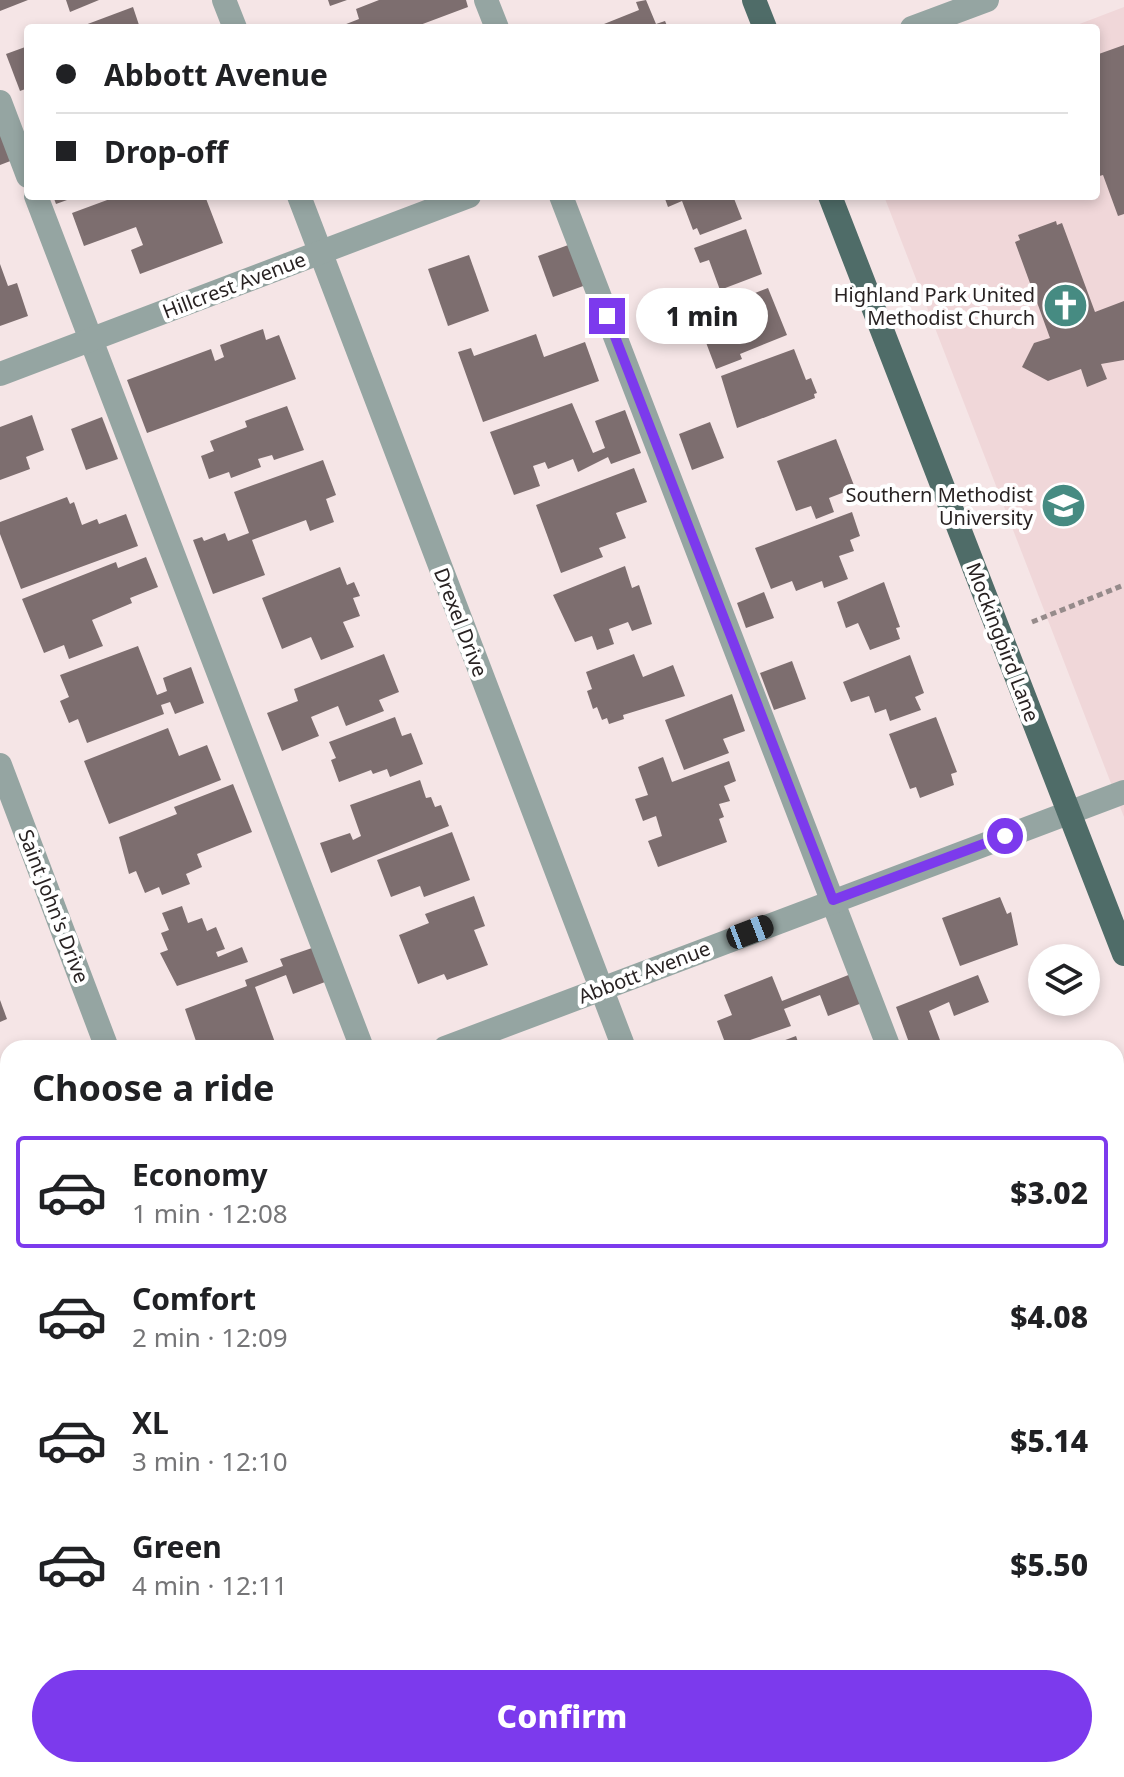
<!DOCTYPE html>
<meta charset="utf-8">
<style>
body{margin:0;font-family:"Noto Sans",sans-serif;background:#f2f2f2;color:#202124;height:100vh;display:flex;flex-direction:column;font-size:30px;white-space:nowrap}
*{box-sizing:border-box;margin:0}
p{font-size:26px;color:#757577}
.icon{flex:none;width:44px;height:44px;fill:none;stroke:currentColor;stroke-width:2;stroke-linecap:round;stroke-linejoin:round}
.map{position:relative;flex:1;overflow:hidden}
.details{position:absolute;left:0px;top:1040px;width:1124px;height:738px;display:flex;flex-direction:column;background:#fff;border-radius:24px 24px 0 0;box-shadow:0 4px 12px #0003}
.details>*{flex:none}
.hud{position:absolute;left:24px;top:24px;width:1076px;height:176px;border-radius:8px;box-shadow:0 4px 12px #0003;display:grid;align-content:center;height:176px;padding:0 32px;background:#fff}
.fabs{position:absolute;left:1028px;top:944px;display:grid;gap:16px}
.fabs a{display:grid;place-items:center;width:72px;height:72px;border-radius:50%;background:#fff;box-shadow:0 4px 12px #0003;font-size:40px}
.end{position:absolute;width:36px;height:36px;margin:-18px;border:10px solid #7c3aed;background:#fff;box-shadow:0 0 0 4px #fff}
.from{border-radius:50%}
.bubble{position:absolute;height:56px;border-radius:28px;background:#fff;box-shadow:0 4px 12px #0003;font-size:26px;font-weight:800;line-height:56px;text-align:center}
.car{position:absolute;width:24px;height:48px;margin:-24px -12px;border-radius:10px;box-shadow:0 0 6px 2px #0007;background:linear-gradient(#222 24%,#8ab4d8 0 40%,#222 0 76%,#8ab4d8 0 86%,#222 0)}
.hud b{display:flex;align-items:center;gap:28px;height:76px;font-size:30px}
.hud b+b{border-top:2px solid #e0e0e0}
.hud i{width:20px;height:20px;background:#202124}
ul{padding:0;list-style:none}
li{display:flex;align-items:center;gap:24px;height:112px;margin:0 16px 12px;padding:0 16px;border:4px solid transparent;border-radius:8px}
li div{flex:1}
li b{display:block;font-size:30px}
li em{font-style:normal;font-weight:800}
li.current{border-color:#7c3aed}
li>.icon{width:72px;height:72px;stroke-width:1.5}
h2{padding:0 32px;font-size:36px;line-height:96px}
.primary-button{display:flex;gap:16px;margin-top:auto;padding:16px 32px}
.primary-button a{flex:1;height:92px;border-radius:48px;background:#7c3aed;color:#fff;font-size:32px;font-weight:800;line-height:92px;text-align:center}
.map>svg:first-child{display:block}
</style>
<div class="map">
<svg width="1124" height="1777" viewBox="0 0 1124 1777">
<rect width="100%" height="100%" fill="#f5e5e6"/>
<polygon fill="#f0d7d9" points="1124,7 1124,817 884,196 1096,196 1096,28 1069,28"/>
<g fill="#7d6e6f">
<polygon points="0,0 28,0 0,11"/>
<polygon points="66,0 99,0 70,12"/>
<polygon points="328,0 347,0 330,6"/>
<polygon points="379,0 466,0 468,7 412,28 336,28 359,19 356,9"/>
<polygon points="646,0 656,24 665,21 668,28 594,28 639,10 636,2"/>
<polygon points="133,7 140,28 77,28"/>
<polygon points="1124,45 1124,214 1118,216 1103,175 1096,177 1096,55"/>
<polygon points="28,46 28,88 20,91 6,54"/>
<polygon points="0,125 13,160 0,165"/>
<polygon points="53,196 78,196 56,204"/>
<polygon points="118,196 205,196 223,243 140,274 131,250 143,245 136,227 84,246 72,213"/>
<polygon points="664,196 733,196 742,219 700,235 697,228 693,230 682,201 668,207"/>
<polygon points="1056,221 1057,225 1062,223 1095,312 1124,301 1124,360 1101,364 1107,379 1087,387 1081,369 1048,381 1022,367 1034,343 1050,338 1015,242 1020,240 1018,235"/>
<polygon points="746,229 762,274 720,290 709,260 700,263 694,248"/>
<polygon points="571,244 586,285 553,297 538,256"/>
<polygon points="469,255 489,311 448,326 428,269"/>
<polygon points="0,264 8,286 17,283 28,316 0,326"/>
<polygon points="768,288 787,335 740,354 742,359 716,369 696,316"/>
<polygon points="263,329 266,340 279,335 296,379 147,433 127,380 211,349 215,361 224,357 220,345"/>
<polygon points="536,334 544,357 585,342 599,381 483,422 458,352 471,348 474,356"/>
<polygon points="794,349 806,380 811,378 817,393 814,394 815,398 737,428 721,376"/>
<polygon points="572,403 593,453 605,448 595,421 625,410 641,453 611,464 608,457 578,472 573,459 548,469 545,462 533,466 540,486 514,495 490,432"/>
<polygon points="287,406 304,450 274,460 272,455 258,459 261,467 231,478 229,472 209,479 201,456 214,451 210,441 247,427 245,421"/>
<polygon points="32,415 44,450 26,457 30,469 0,480 0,427"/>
<polygon points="102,417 118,459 86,470 71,429"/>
<polygon points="710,422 724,458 692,470 679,434"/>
<polygon points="836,439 855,488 829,498 834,512 816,519 811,506 796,511 777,461"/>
<polygon points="323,460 336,495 326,499 334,522 310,531 306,520 252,540 265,575 213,594 193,540 202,537 204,541 225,533 228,541 249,533 234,492"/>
<polygon points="634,468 647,502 616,513 626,538 599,548 603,557 561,573 536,505"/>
<polygon points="67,497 70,504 74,502 82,525 97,519 99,524 126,514 138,546 21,589 0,534 0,522"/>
<polygon points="852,512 860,536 850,540 854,551 839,556 848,579 824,588 822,581 796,591 792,581 771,589 755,548"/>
<polygon points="146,557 158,587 130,598 132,603 92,620 103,646 69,659 64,645 44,653 22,599 116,562 118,568"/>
<polygon points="625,566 632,588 639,585 652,624 632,631 628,622 609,629 614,644 597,650 592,636 575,642 553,595"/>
<polygon points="340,567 347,585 354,582 360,596 353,598 360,616 343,622 354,647 321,660 311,637 282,649 262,598"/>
<polygon points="884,582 900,627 896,628 900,639 870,650 858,623 846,628 837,602"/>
<polygon points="764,592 774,618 746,628 737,603"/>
<polygon points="138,646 157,695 167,691 163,678 191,667 204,703 175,714 170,702 161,705 164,714 87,743 78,719 69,723 60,701 69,697 60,675"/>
<polygon points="384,654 399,692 379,700 384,711 346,726 338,706 311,717 319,736 282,751 267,713 298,701 294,689"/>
<polygon points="634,654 643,677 673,665 685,696 623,715 624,719 609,724 607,718 602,720 597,707 593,709 587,691 592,689 586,672"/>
<polygon points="910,655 924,693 915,697 921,710 890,721 886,709 875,713 869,696 851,702 843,682"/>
<polygon points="792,661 806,699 774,710 760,673"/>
<polygon points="732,694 745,731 723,739 729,753 684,770 665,720"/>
<polygon points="395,717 402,736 411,733 423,764 390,777 387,769 373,774 371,770 339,782 331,760 336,758 329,742"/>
<polygon points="936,717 957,772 951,774 954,785 920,798 916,787 910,789 889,734"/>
<polygon points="168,728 179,756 207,745 221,780 109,824 84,761"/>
<polygon points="663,757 672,782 729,761 736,781 724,786 730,801 719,804 724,817 719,819 727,842 658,867 648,841 662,836 656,816 643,821 635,799 648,795 638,767"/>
<polygon points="420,780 426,798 431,797 435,807 441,805 449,826 331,873 320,843 350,833 353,840 361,836 350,805"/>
<polygon points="233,784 252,832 197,854 202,867 186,874 190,884 162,895 159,887 145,893 136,871 129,874 119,837 177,814 174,807"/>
<polygon points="452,832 470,880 424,897 420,886 391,897 377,860"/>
<polygon points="474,896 485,926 474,930 488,965 447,980 444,974 418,984 399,935 429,923 425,914"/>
<polygon points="1000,897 1007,914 1011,912 1018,945 960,966 942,918"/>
<polygon points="182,906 188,923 202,918 207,931 216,927 225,949 216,952 218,957 242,947 248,962 177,986 160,953 168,950 161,933 169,930 162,913"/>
<polygon points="312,948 325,982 293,994 286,975 255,987 277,1048 186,1048 197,1044 185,1009 247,986 245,980 283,966 280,959"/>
<polygon points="851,974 862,1003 828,1016 820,995 784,1009 791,1026 727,1048 717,1021 732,1015 724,995 772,976 782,1001"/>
<polygon points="978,975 989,1002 954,1016 949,1002 929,1011 943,1048 911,1048 896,1007"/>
<polygon points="0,1000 7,1019 0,1022"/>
<polygon points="796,1036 800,1048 764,1048"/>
<polygon points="8,1064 8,1152 0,1155 0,1077 8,1074 4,1065"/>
<polygon points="1123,1221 1124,1247 1116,1250 1116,1223"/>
<polygon points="8,1265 8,1303 0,1306 0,1268"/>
<polygon points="1124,1273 1124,1339 1116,1342 1116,1276"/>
<polygon points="1124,1360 1124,1400 1116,1403 1116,1373 1120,1372 1116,1363"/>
<polygon points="8,1549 8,1578 0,1581 0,1552"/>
<polygon points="0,1637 8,1658 8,1663 1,1666 4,1674 0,1676"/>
<polygon points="8,1687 8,1716 0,1719 0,1690"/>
<polygon points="1116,1718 1124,1737 1124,1744 1116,1747"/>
<polygon points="0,1724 8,1741 8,1748 0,1751"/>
<polygon points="8,1757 8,1770 51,1770 33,1777 0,1777 0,1760"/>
<polygon points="210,1770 288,1770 291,1777 212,1777"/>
<polygon points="470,1770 502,1770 472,1777"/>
<polygon points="730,1770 813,1770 815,1777 733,1777"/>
<polygon points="994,1770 1058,1770 1040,1777 996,1777"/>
<polygon points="1095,1770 1103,1770 1105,1777 1077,1777"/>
</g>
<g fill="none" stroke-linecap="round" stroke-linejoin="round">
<polyline stroke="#968b8b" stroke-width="5" stroke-dasharray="6 4" stroke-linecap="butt" points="1032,622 1124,585"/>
<g stroke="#95a5a2" stroke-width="24">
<polyline points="224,0 235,28"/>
<polyline points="486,0 497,28"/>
<polyline points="912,28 987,0"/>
<polyline points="0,102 28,176"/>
<polyline points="36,196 362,1048"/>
<polyline points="299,196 624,1048"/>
<polyline points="561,196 889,1048"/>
<polyline points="0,374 469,196"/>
<polyline points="0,765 107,1048"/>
<polyline points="445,1048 1124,792"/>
<polyline points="0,1218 8,1215"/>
<polyline points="0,1452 8,1473"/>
<polyline points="1116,1576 1124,1573"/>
<polyline points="1116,1653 1124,1673"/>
<polyline points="122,1770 124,1777"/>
<polyline points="380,1770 383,1777"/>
<polyline points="638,1770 641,1777"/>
<polyline points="900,1770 902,1777"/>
<polyline points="591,1777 609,1770"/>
</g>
<g stroke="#4f6c68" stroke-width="24">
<polyline points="754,0 765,28"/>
<polyline points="830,196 1124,954"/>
</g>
</g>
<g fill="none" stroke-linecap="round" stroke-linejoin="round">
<polyline stroke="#7c3aed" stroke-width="10" points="607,316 833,900 1005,836"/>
</g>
<defs>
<symbol id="church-disc" viewBox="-11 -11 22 22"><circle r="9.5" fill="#468b82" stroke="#fff"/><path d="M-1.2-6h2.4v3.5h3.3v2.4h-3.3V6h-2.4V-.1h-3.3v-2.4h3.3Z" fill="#fff"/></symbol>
<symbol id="university-disc" viewBox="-11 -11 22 22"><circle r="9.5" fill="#468b82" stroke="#fff"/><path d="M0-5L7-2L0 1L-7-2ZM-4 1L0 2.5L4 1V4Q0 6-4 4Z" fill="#fff"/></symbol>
</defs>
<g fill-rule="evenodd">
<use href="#church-disc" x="1040" y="280" width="51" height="51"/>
<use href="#university-disc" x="1038" y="480" width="51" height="51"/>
</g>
<g text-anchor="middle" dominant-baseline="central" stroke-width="8" stroke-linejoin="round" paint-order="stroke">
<g font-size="20" fill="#282222" stroke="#fff">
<text transform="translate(234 285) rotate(-21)">Hillcrest Avenue</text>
<text transform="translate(461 622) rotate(69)">Drexel Drive</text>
<text transform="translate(1003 642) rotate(69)">Mockingbird Lane</text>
<text transform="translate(54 906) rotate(69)">Saint John's Drive</text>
<text transform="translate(644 972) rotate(-21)">Abbott Avenue</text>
</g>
<g font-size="20" fill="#282222" stroke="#fff" text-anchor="end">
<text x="1035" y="294">Highland Park United<tspan x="1035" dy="23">Methodist Church</tspan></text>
<text x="1033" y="494">Southern Methodist<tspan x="1033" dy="23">University</tspan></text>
</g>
</g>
</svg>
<div class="fabs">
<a><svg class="icon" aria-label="layers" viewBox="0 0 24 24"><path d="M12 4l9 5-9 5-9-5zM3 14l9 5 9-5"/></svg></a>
</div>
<i class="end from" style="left:1005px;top:836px"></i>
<i class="end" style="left:607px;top:316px"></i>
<div class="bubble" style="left:636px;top:288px;width:132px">1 min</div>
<i class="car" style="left:750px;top:932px;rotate:69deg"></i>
<div class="hud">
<b><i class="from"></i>Abbott Avenue</b>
<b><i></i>Drop-off</b>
</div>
<section class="details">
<h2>Choose a ride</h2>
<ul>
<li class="current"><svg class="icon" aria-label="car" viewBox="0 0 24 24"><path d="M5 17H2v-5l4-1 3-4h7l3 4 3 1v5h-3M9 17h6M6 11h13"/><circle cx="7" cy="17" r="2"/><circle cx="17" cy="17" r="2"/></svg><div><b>Economy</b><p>1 min · 12:08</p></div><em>$3.02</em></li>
<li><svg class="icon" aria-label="car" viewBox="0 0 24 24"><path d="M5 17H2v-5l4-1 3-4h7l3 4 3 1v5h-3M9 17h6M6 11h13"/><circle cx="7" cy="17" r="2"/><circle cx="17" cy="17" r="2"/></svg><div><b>Comfort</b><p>2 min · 12:09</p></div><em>$4.08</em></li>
<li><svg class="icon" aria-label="car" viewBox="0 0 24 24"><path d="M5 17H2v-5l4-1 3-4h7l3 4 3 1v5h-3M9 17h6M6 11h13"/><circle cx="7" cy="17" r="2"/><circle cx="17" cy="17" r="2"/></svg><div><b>XL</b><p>3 min · 12:10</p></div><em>$5.14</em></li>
<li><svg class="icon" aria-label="car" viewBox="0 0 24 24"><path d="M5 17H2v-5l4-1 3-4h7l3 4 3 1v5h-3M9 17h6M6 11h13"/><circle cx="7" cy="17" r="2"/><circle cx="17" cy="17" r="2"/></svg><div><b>Green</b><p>4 min · 12:11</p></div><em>$5.50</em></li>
</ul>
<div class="primary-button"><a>Confirm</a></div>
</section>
</div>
